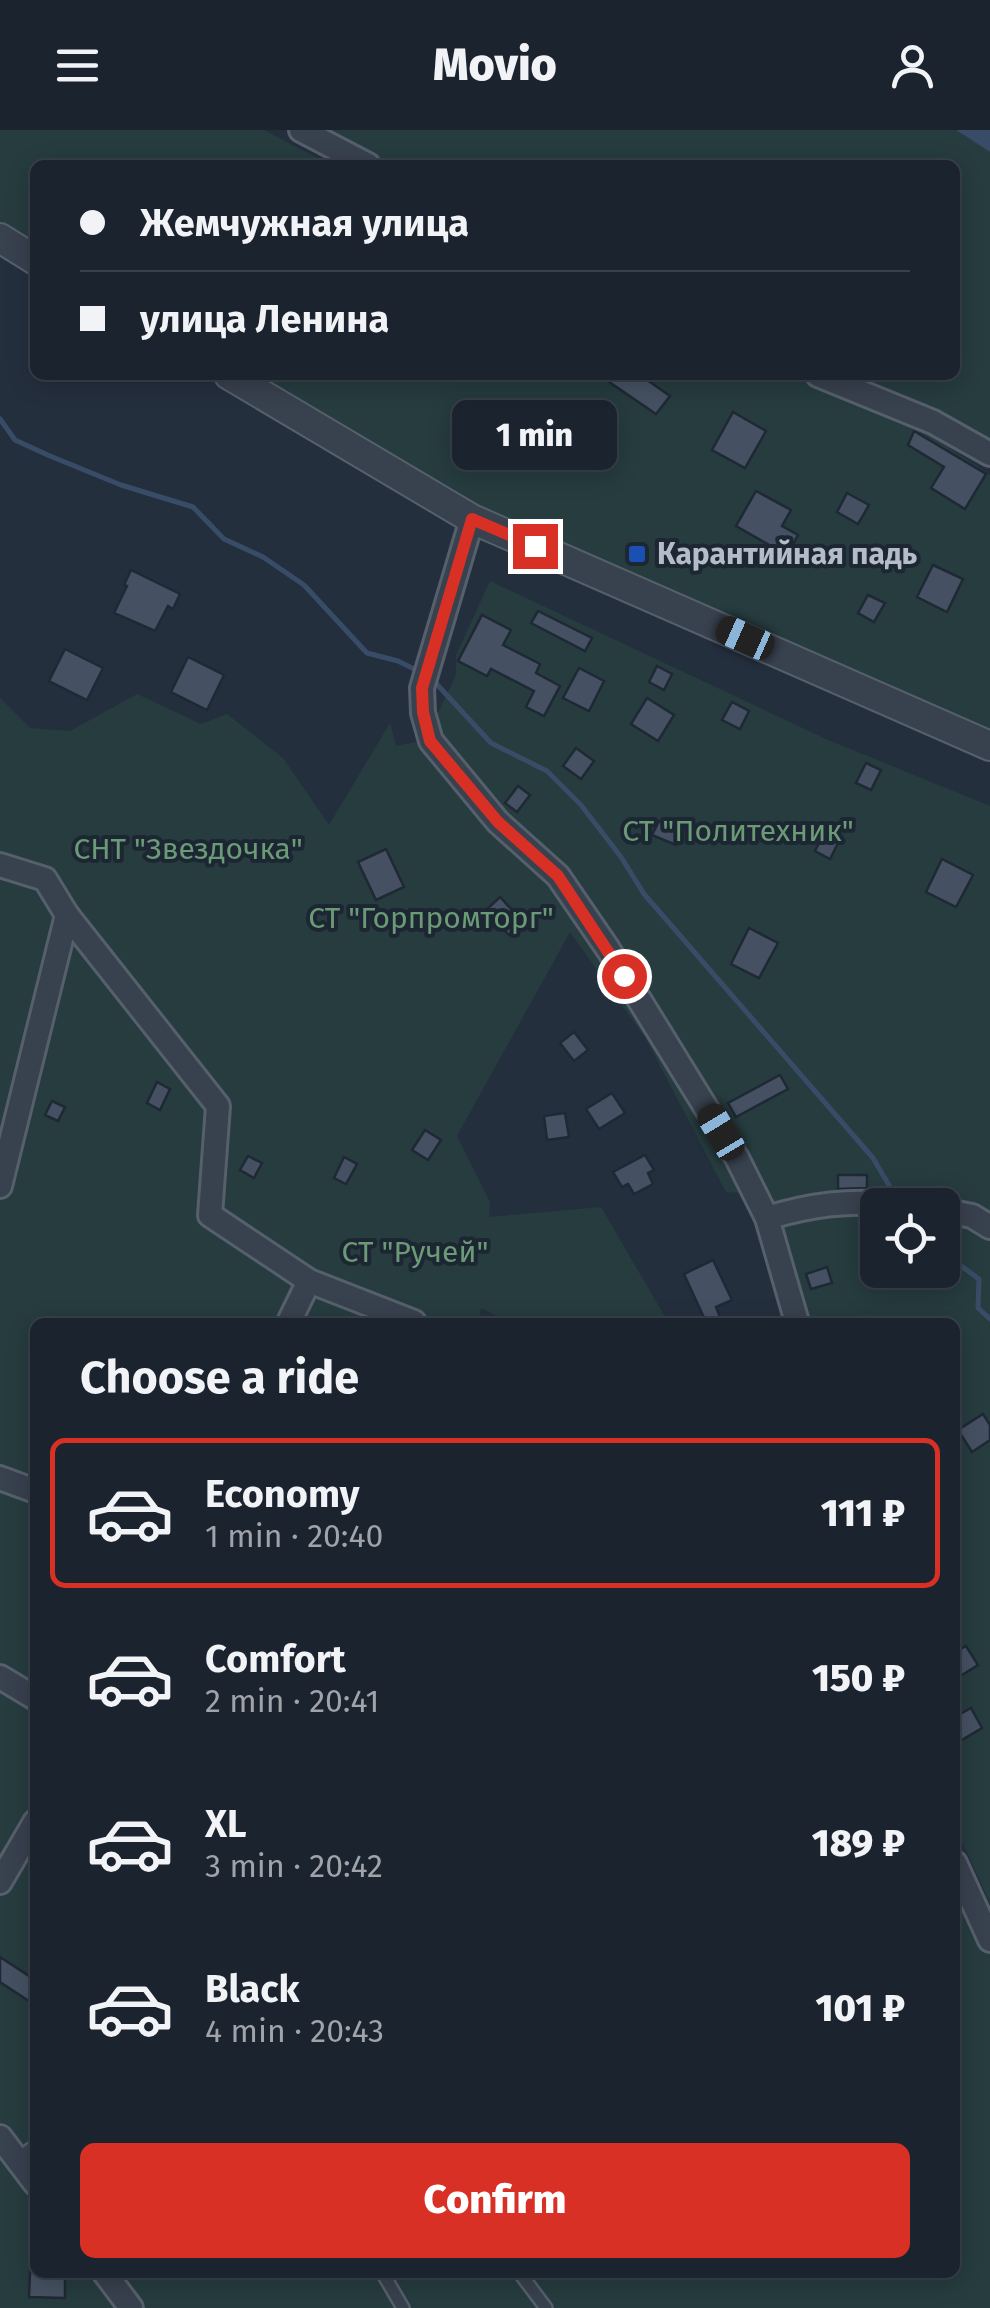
<!DOCTYPE html>
<meta charset="utf-8">
<style>
body{margin:0;font-family:"Fira Sans",sans-serif;background:#282f3a;color:#f1f3f6;height:100vh;display:flex;flex-direction:column;font-size:38px;white-space:nowrap}
*{box-sizing:border-box;margin:0}
p{font-size:32px;color:#a0a4aa}
.icon{flex:none;width:55px;height:55px;fill:none;stroke:currentColor;stroke-width:2;stroke-linecap:round;stroke-linejoin:round}
.map{position:relative;flex:1;overflow:hidden}
.side{position:absolute;left:30px;top:1188px;width:930px;height:960px;display:flex;flex-direction:column;background:#1b232e;border-radius:15px;box-shadow:0 5px 25px #0003,0 0 0 2px #39404a}
.side>*{flex:none}
.hud{position:absolute;left:30px;top:30px;width:930px;height:220px;border-radius:15px;box-shadow:0 5px 25px #0003,0 0 0 2px #39404a;display:grid;align-content:center;height:220px;padding:0 50px;background:#1b232e}
.tools{position:absolute;left:860px;top:1058px;display:grid;gap:20px}
.tools a{display:grid;place-items:center;width:100px;height:100px;border-radius:15px;background:#1b232e;box-shadow:0 5px 25px #0003,0 0 0 2px #39404a;font-size:50px}
.end{position:absolute;width:45px;height:45px;margin:-22px;border:12px solid #d93025;background:#fff;box-shadow:0 0 0 5px #fff}
.from{border-radius:50%}
.bubble{position:absolute;height:70px;border-radius:15px;background:#1b232e;box-shadow:0 5px 25px #0003,0 0 0 2px #39404a;font-size:32px;font-weight:800;line-height:70px;text-align:center}
.car{position:absolute;width:30px;height:60px;margin:-30px -15px;border-radius:12px;box-shadow:0 0 8px 2px #0007;background:linear-gradient(#222 24%,#8ab4d8 0 40%,#222 0 76%,#8ab4d8 0 86%,#222 0)}
.hud b{display:flex;align-items:center;gap:35px;height:95px;font-size:38px}
.hud b+b{border-top:2px solid #39404a}
.hud i{width:25px;height:25px;background:#f1f3f6}
ul{padding:0;list-style:none}
li{display:flex;align-items:center;gap:30px;height:150px;margin:0 20px 15px;padding:0 30px;border:5px solid transparent;border-radius:15px}
li div{flex:1}
li b{display:block;font-size:38px}
li em{font-style:normal;font-weight:800}
li.current{border-color:#d93025}
li>.icon{width:90px;height:90px;stroke-width:1.5}
h2{padding:0 50px;font-size:45px;line-height:120px}
.primary-button{display:flex;gap:20px;margin-top:auto;padding:20px 50px}
.primary-button a{flex:1;height:115px;border-radius:15px;background:#d93025;color:#fff;font-size:40px;font-weight:800;line-height:115px;text-align:center}
header{display:flex;justify-content:space-between;align-items:center;height:130px;padding:0 50px;background:#1b232e;font-size:45px;font-weight:800}
.map>svg:first-child{display:block}
</style>
<header><svg class="icon" aria-label="menu" viewBox="0 0 24 24"><path d="M4 6h16M4 12h16M4 18h16"/></svg>Movio<svg class="icon" aria-label="person" viewBox="0 0 24 24"><circle cx="12" cy="8" r="4"/><path d="M4 21q1-7 8-7t8 7"/></svg></header>
<div class="map">
<svg width="990" height="2178" viewBox="0 0 990 2178">
<rect width="100%" height="100%" fill="#242f3e"/>
<g fill="#263c3f" fill-rule="evenodd">
<polygon points="0,0 264,0 331,35 35,35 35,115 0,93"/>
<polygon points="306,0 956,0 990,22 990,322 839,245 955,245 955,35 369,35"/>
<polygon points="244,245 789,245 921,299 990,345 990,608 498,388"/>
<path d="M490,451l336,158 164,67v1097l-35,-77v-504h-151l-28,-93 -4,-34 -46,-3 -80,-153 -76,-107 -113,204 33,66 -1,15 112,-10 67,115h-160l-27,-14 -2,11 5,3h-449v950h920v-394l35,39v391h-990v-1610l30,30 40,3 67,-37 64,30 26,-10 56,44 46,67 61,-102 6,23 39,-8 2,-23 19,-40v-20zM878,1075h64v65h-64z"/>
</g>
<polygon fill="#394c67" points="956,0 990,0 990,22"/>
<g fill="none" stroke-linecap="round" stroke-linejoin="round">
<g stroke="#394c67" stroke-width="5">
<polyline points="0,289 15,310 50,326 121,355 193,377 224,409 263,427 304,455 367,523 398,531 418,541"/>
<polyline points="432,549 491,613 547,641 581,675 621,727 644,764 873,1028 897,1069"/>
<polyline points="942,1122 979,1149 978,1178 990,1189"/>
</g>
</g>
<g fill="#455162" stroke="#1f2835" stroke-width="2.5">
<polygon points="599,245 640,245 670,266 656,284"/>
<polygon points="585,282 601,293 592,307 576,296"/>
<polygon points="733,282 766,301 745,338 712,320"/>
<polygon points="914,301 986,344 965,379 931,358 944,337 908,315"/>
<polygon points="756,361 791,380 782,396 798,405 785,429 767,423 771,416 736,396"/>
<polygon points="847,363 869,375 858,394 837,382"/>
<polygon points="933,435 963,449 947,482 917,467"/>
<polygon points="131,440 180,464 173,479 168,476 155,501 114,483 127,456 124,455"/>
<polygon points="868,465 885,473 874,492 858,483"/>
<polygon points="538,481 592,508 585,521 531,493"/>
<polygon points="482,485 511,500 503,515 540,534 536,543 560,556 544,586 526,577 534,561 491,539 487,546 458,531"/>
<polygon points="65,519 103,538 87,570 49,551"/>
<polygon points="188,527 224,545 207,580 171,562"/>
<polygon points="657,536 672,544 664,560 649,552"/>
<polygon points="579,538 604,551 589,581 563,568"/>
<polygon points="647,568 674,585 658,611 631,594"/>
<polygon points="732,572 749,581 740,599 722,590"/>
<polygon points="576,618 594,631 581,649 563,636"/>
<polygon points="866,633 881,640 871,660 856,653"/>
<polygon points="518,656 530,665 517,682 505,673"/>
<polygon points="659,691 682,703 676,715 652,705"/>
<polygon points="825,701 840,709 830,729 815,721"/>
<polygon points="386,719 404,757 376,770 358,732"/>
<polygon points="942,729 973,745 956,777 926,762"/>
<polygon points="500,767 523,792 509,805 485,781"/>
<polygon points="749,798 778,813 759,848 731,834"/>
<polygon points="574,902 588,920 574,931 560,913"/>
<polygon points="780,945 788,959 736,987 728,973"/>
<polygon points="157,952 170,959 160,980 147,973"/>
<polygon points="612,963 625,983 599,999 586,979"/>
<polygon points="52,971 65,977 58,991 45,985"/>
<polygon points="565,983 569,1007 547,1010 544,986"/>
<polygon points="425,1000 441,1010 428,1030 412,1020"/>
<polygon points="645,1025 654,1040 648,1043 653,1054 634,1064 628,1054 622,1057 613,1042"/>
<polygon points="248,1026 262,1033 254,1048 240,1040"/>
<polygon points="344,1027 357,1034 346,1054 334,1048"/>
<polygon points="838,1045 867,1045 867,1058 838,1059"/>
<polygon points="713,1130 732,1170 716,1177 722,1192 706,1192 684,1144"/>
<polygon points="827,1137 832,1153 811,1159 806,1144"/>
<polygon points="983,1284 990,1295 990,1310 972,1322 958,1300"/>
<polygon points="966,1516 978,1535 962,1545 955,1534 955,1522"/>
<polygon points="971,1578 982,1598 955,1614 955,1587"/>
<polygon points="0,1827 35,1850 35,1875 0,1852"/>
<polygon points="30,2142 65,2142 65,2168 29,2167"/>
</g>
<g fill="none" stroke-linecap="round" stroke-linejoin="round">
<defs>
<g id="service">
<polyline points="17,2029 35,2016"/>
<polyline points="382,2142 403,2178"/>
<polyline points="519,2142 546,2178"/>
</g>
<g id="minor">
<polyline points="301,0 368,35"/>
<polyline points="818,245 933,292 990,324"/>
<polyline points="472,389 422,558 423,583 431,611 498,692 558,746 608,819 737,1028 767,1088 797,1192"/>
<polyline points="0,735 45,749 67,785 218,976 210,1085 309,1151 414,1192"/>
<polyline points="0,1056 67,785"/>
<polyline points="942,1080 972,1086 990,1097"/>
<path d="M767,1088c43,-13 83,-19 129,-13"/>
<polyline points="289,1192 309,1151"/>
<polyline points="0,1348 35,1361"/>
<polyline points="0,1547 35,1568"/>
<polyline points="955,1733 990,1810"/>
<polyline points="0,1752 35,1692"/>
<polyline points="0,2007 35,2053"/>
<polyline points="104,2142 131,2178"/>
</g>
<g id="tertiary">
<polyline points="0,108 35,130"/>
<polyline points="229,245 472,389 990,616"/>
</g>
</defs>
<use href="#service" stroke="#565f6c" stroke-width="16"/>
<use href="#minor" stroke="#565f6c" stroke-width="28"/>
<use href="#tertiary" stroke="#565f6c" stroke-width="32"/>
<use href="#service" stroke="#38414e" stroke-width="11"/>
<use href="#minor" stroke="#38414e" stroke-width="22"/>
<use href="#tertiary" stroke="#38414e" stroke-width="28"/>
</g>
<g fill="none" stroke-linecap="round" stroke-linejoin="round">
<polyline stroke="#d93025" stroke-width="12" points="535,416 472,389 422,558 423,582 430,611 498,692 558,746 624,846"/>
</g>
<rect fill="#1a4fb4" stroke="#1d2633" stroke-width="4" x="627" y="414" width="20" height="20" rx="5"/>
<g text-anchor="middle" dominant-baseline="central" stroke-width="8" stroke-linejoin="round" paint-order="stroke">
<g font-size="30" font-weight="bold" fill="#b4bcc9" stroke="#1d2633" text-anchor="start">
<text x="657" y="424">Карантийная падь</text>
</g>
<g font-size="30" fill="#6b9a76" stroke="#1d2633">
<text x="738" y="701">СТ "Политехник"</text>
<text x="188" y="719">СНТ "Звездочка"</text>
<text x="431" y="788">СТ "Горпромторг"</text>
<text x="415" y="1122">СТ "Ручей"</text>
</g>
</g>
</svg>
<div class="tools">
<a><svg class="icon" aria-label="locate" viewBox="0 0 24 24"><circle cx="12" cy="12" r="6"/><path d="M12 2v4M12 18v4M2 12h4M18 12h4"/></svg></a>
</div>
<i class="end from" style="left:624px;top:846px"></i>
<i class="end" style="left:535px;top:416px"></i>
<div class="bubble" style="left:452px;top:270px;width:165px">1 min</div>
<i class="car" style="left:745px;top:508px;rotate:294deg"></i>
<i class="car" style="left:721px;top:1002px;rotate:329deg"></i>
<div class="hud">
<b><i class="from"></i>Жемчужная улица</b>
<b><i></i>улица Ленина</b>
</div>
<section class="side">
<h2>Choose a ride</h2>
<ul>
<li class="current"><svg class="icon" aria-label="car" viewBox="0 0 24 24"><path d="M5 17H2v-5l4-1 3-4h7l3 4 3 1v5h-3M9 17h6M6 11h13"/><circle cx="7" cy="17" r="2"/><circle cx="17" cy="17" r="2"/></svg><div><b>Economy</b><p>1 min · 20:40</p></div><em>111 ₽</em></li>
<li><svg class="icon" aria-label="car" viewBox="0 0 24 24"><path d="M5 17H2v-5l4-1 3-4h7l3 4 3 1v5h-3M9 17h6M6 11h13"/><circle cx="7" cy="17" r="2"/><circle cx="17" cy="17" r="2"/></svg><div><b>Comfort</b><p>2 min · 20:41</p></div><em>150 ₽</em></li>
<li><svg class="icon" aria-label="car" viewBox="0 0 24 24"><path d="M5 17H2v-5l4-1 3-4h7l3 4 3 1v5h-3M9 17h6M6 11h13"/><circle cx="7" cy="17" r="2"/><circle cx="17" cy="17" r="2"/></svg><div><b>XL</b><p>3 min · 20:42</p></div><em>189 ₽</em></li>
<li><svg class="icon" aria-label="car" viewBox="0 0 24 24"><path d="M5 17H2v-5l4-1 3-4h7l3 4 3 1v5h-3M9 17h6M6 11h13"/><circle cx="7" cy="17" r="2"/><circle cx="17" cy="17" r="2"/></svg><div><b>Black</b><p>4 min · 20:43</p></div><em>101 ₽</em></li>
</ul>
<div class="primary-button"><a>Confirm</a></div>
</section>
</div>
